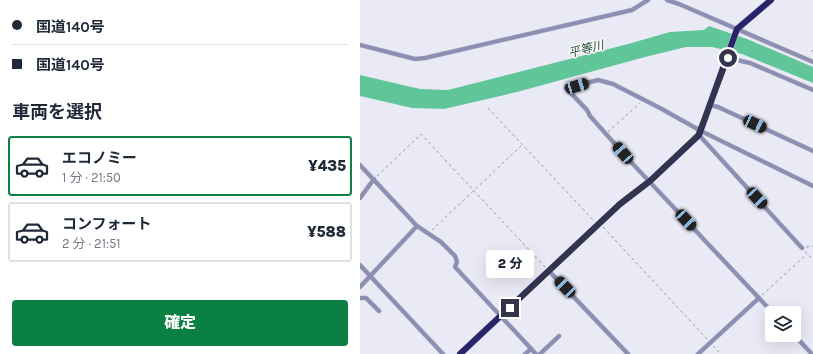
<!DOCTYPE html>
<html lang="ja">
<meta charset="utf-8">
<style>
body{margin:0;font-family:Karla,"Noto Sans JP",sans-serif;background:#f6f6f7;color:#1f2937;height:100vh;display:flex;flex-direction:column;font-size:15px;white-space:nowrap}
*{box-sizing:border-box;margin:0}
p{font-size:13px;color:#747a83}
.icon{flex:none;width:22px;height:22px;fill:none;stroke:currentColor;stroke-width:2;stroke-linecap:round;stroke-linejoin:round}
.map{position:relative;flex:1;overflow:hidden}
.details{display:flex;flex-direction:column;background:#fff;width:360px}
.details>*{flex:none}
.banner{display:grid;align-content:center;height:88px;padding:0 12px;background:#fff}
.tools{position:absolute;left:405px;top:306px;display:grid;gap:8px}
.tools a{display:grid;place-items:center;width:36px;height:36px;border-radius:4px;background:#fff;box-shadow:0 4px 16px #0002;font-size:20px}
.end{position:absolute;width:18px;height:18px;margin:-9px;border:5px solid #34354a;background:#fff;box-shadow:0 0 0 2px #fff}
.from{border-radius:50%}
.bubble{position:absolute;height:28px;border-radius:4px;background:#fff;box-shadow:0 4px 16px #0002;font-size:13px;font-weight:800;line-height:28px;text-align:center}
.car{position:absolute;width:12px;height:24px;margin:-12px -6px;border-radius:5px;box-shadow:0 0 3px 1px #0007;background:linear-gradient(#222 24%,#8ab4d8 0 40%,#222 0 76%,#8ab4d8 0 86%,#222 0)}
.banner b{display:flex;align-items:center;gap:14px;height:38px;font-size:15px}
.banner b+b{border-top:1px solid #e0e1e3}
.banner i{width:10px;height:10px;background:#1f2937}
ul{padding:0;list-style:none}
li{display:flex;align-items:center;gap:12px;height:60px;margin:0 8px 6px;padding:0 4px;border:2px solid #e0e1e3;border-radius:4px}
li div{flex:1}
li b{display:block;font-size:15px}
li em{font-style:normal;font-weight:800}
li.current{border-color:#0b8043}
li>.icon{width:36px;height:36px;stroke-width:1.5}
h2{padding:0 12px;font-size:18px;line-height:48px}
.primary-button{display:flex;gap:8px;margin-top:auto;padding:8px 12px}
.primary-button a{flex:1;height:46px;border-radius:4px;background:#0b8043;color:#fff;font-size:16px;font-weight:800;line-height:46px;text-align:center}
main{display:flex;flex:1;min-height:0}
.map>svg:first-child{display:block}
</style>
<main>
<section class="details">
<div class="banner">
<b><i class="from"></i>国道140号</b>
<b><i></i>国道140号</b>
</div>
<h2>車両を選択</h2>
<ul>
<li class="current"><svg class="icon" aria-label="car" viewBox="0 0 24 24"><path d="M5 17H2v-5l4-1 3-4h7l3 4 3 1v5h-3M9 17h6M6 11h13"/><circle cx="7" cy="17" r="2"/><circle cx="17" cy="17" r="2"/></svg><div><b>エコノミー</b><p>1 分 · 21:50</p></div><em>¥435</em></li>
<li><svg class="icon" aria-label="car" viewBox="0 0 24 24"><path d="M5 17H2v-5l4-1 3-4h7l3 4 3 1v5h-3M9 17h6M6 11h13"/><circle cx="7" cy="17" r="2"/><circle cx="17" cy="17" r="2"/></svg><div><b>コンフォート</b><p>2 分 · 21:51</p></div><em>¥588</em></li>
</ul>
<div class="primary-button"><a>確定</a></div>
</section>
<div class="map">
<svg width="453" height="354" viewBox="0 0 453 354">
<rect width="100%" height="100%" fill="#e9eaf5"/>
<polygon fill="#60c699" points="349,26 387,39 453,67 453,83 382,54 352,47 326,47 285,57 157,92 84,109 52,108 0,96 0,75 60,89 88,90 268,44 310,32 344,30"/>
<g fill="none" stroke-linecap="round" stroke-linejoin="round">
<defs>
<g id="minor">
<polyline points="307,0 319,4 453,62"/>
<polyline points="0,45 55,59 65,58 272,10 288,0"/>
<polyline points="368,58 390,63 453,90"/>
<polyline points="350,105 358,107 453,151"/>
<polyline points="339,135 442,248"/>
<polyline points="0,165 57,226 81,242 95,256 97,262 95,267 176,354"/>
<polyline points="0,198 14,179"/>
<polyline points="0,265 83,354"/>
<polyline points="189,271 268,354"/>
<polyline points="0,287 57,226"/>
<polyline points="0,298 6,298 19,311"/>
<polyline points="413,313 271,162 230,116 227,110 206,88 238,80 253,84 300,108 341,131 453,186"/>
<polyline points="434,335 452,354"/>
<polyline points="165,354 171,349"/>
<polyline points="180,354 199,336"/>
<polyline points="338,354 399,298"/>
</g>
<polyline id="highway" points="100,354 260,204 290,181 339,135 377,29 411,0"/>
</defs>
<use href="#minor" stroke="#c5c6d3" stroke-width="5"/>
<use href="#highway" stroke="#c5c6d3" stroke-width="7"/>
<g stroke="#999aa9" stroke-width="1" stroke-dasharray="3 3" stroke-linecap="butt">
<polyline points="451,52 453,50"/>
<polyline points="128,108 235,222"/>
<polyline points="248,132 280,103"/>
<polyline points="17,176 61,134 186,268"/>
<polyline points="243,227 348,340"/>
<polyline points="72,230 161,146"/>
<polyline points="446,247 453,246"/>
<polyline points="445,251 453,260"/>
<polyline points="402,295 447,254"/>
<polyline points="353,346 361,354"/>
</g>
<use href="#minor" stroke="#8c8eb2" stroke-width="4"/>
<use href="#highway" stroke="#2b2369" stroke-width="6"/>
</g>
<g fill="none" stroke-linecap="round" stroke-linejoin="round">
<polyline stroke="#34354a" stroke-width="5" points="150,308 260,204 290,181 338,135 368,58"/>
</g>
<g text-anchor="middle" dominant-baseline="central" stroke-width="3" stroke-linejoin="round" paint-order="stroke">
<g font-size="12" font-style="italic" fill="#1e4a36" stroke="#f8f8f8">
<text transform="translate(226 49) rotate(-14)">平等川</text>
</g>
</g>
</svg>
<div class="tools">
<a><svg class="icon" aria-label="layers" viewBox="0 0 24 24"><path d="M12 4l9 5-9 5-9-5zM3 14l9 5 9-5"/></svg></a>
</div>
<i class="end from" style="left:368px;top:58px"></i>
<i class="end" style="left:150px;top:308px"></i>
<div class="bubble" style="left:126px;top:250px;width:48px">2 分</div>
<i class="car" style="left:217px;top:86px;rotate:74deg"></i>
<i class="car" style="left:395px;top:124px;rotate:115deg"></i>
<i class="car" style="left:263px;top:153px;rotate:319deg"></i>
<i class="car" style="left:397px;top:198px;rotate:137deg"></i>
<i class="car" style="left:326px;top:220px;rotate:137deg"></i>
<i class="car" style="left:205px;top:287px;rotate:316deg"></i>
</div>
</main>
